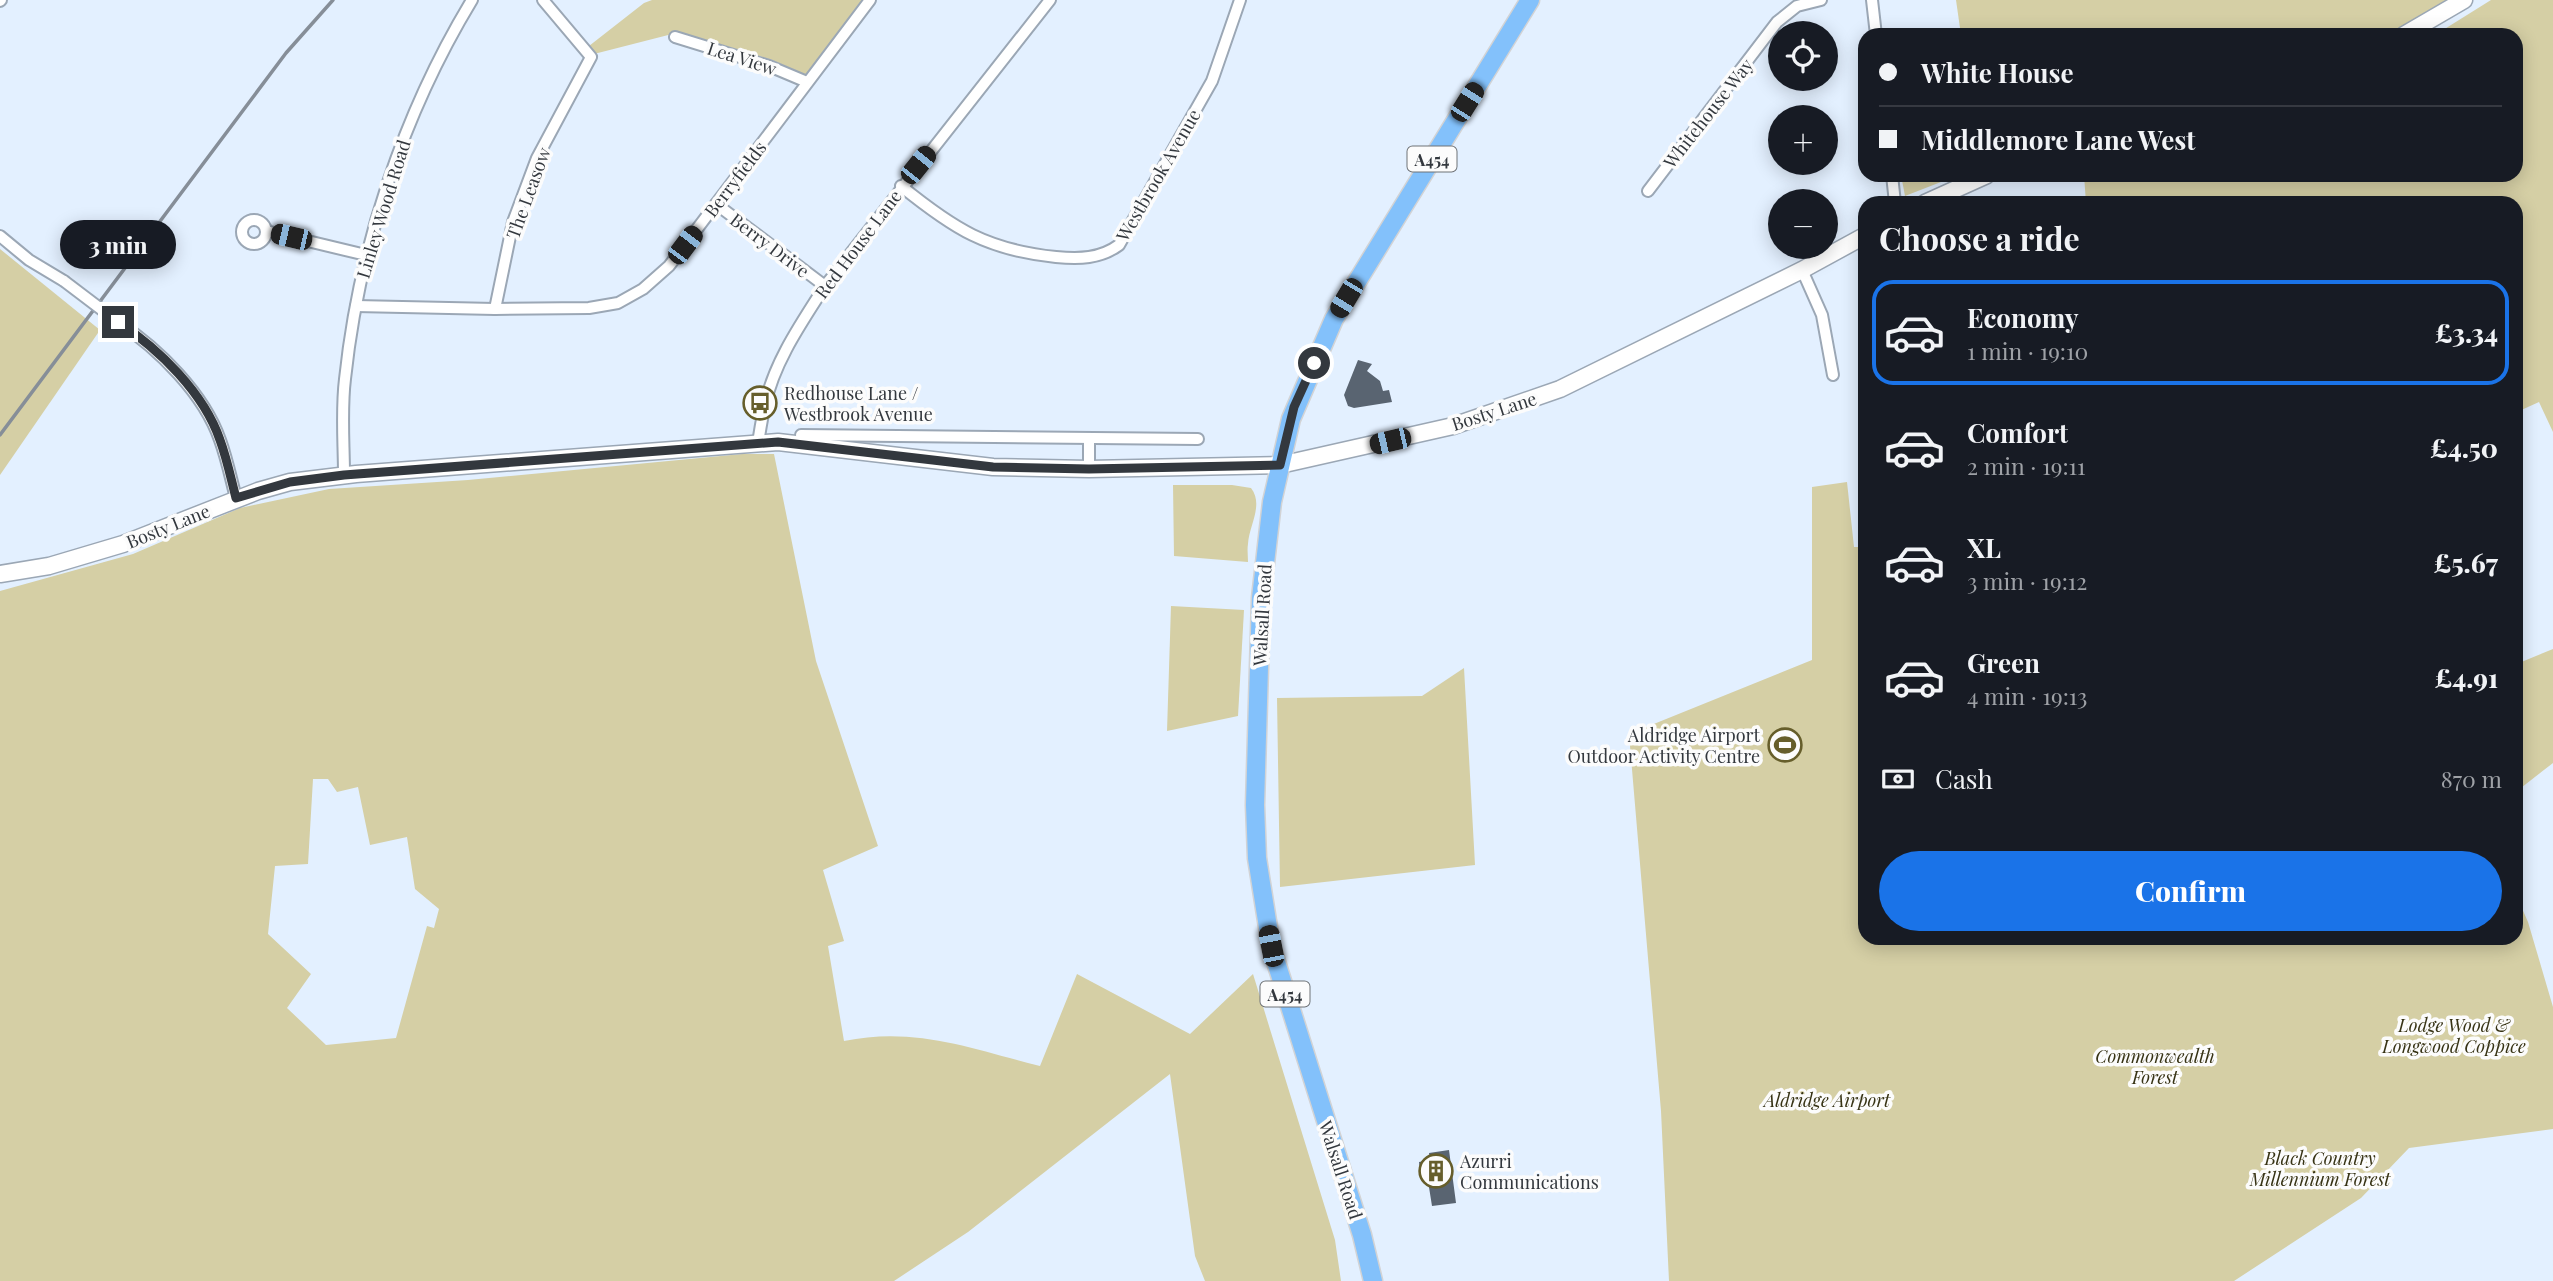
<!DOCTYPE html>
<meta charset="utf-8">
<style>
body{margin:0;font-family:"Playfair Display",serif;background:#20242c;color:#f1f3f6;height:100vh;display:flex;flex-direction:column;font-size:26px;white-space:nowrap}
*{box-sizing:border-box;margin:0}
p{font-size:23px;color:#9ea1a6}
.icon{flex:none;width:38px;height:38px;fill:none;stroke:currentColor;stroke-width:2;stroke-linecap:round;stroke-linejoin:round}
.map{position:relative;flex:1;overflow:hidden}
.drawer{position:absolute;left:1858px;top:196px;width:665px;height:749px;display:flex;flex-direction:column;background:#171b24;border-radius:21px;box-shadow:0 4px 18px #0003}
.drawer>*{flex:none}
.top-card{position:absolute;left:1858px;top:28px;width:665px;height:154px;border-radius:21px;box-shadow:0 4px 18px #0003;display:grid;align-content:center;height:154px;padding:0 21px;background:#171b24}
.buttons{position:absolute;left:1768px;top:21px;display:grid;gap:14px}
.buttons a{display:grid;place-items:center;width:70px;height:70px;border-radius:50%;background:#171b24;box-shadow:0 4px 18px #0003;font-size:35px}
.end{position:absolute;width:32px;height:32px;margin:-16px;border:9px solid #33383e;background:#fff;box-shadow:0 0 0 4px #fff}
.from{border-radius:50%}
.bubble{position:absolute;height:49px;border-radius:24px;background:#171b24;box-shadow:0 4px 18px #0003;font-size:23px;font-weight:800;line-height:49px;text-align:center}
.car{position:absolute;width:21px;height:42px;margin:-21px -10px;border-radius:9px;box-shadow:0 0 5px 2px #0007;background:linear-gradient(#222 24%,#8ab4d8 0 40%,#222 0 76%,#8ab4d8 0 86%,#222 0)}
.top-card b{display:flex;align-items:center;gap:24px;height:66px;font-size:26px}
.top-card b+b{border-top:2px solid #363941}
.top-card i{width:18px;height:18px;background:#f1f3f6}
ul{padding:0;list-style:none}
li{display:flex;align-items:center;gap:21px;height:105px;margin:0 14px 10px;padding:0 7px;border:4px solid transparent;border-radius:21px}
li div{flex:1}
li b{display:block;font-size:26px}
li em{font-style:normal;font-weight:800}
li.on{border-color:#1a73e8}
li>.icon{width:63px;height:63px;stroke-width:1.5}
h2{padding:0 21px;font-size:32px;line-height:84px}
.pay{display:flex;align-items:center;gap:18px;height:77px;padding:0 21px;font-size:26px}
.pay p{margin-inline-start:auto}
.cta{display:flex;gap:14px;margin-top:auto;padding:14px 21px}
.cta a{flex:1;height:80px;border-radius:42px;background:#1a73e8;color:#fff;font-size:28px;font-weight:800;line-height:80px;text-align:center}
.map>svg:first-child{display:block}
</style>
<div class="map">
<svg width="2553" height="1281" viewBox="0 0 2553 1281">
<rect width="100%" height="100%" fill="#e3f0ff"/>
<g fill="#d5cfa5" fill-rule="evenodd">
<polygon points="652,0 865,0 808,76 772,60 680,32 594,54 589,46 644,3"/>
<polygon points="1956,0 2449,0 2387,35 1961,35"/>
<polygon points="2491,0 2553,0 2553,432 2539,402 2517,412 2516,203 2086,203 2084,175 2516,175 2516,35 2435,35"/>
<polygon points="1901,175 1959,175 1905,196"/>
<polygon points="0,249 100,330 0,475"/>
<path d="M742,454h32l42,207 62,185 -55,24 21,71 -16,5 16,95c70,-15 129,8 196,25l37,-92 113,60 63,-60 82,266 6,41h-136l-10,-25 -25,-182 -202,158 -74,49h-894v-690l133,-37 107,-46 89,-19 139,-9zM313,779h15l9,13 21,-5 12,58 37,-8 8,52 24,20 -5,19 -7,-2 -31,112 -70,7 -39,-37 24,-34 -43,-40 7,-68 33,-2z"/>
<polygon points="1847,482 1854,547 1866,547 1866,938 2516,938 2517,897 2528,922 2553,1007 2553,1129 2409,1148 2361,1198 2234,1281 1669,1281 1661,1111 1629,734 1812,660 1812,487"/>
<path d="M1173,485h59l19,3c13,17 -2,37 -3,56 -1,6 0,12 0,18l-74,-6z"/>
<polygon points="1171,606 1244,610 1238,716 1167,731"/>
<polygon points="2553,649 2553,763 2517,791 2517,659 2519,663"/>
<polygon points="1464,668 1475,865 1280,887 1277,698 1422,696"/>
</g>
<g fill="#596471">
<polygon points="1358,360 1372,364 1367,371 1380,381 1383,391 1389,390 1392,402 1354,408 1348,406 1344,395"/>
<polygon points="1449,1150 1456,1203 1432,1206 1428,1181 1421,1180 1419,1162 1430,1160 1429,1153"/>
</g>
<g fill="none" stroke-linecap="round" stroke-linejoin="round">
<defs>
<g id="street">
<polyline points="1872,0 1876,35"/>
<polyline points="0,1 1,0"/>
<polyline points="675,37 769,66 807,82"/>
<polyline points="1892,175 1895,203"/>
<path d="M901,186c53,43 86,64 155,71 23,2 44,2 63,-12l93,-164 28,-81"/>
<polyline points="1648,191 1777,22 1797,6 1821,0"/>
<polyline points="716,204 825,286"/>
<circle cx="254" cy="232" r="12"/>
<polyline points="266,231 366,255"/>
<polyline points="0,236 29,260 64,281"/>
<polyline points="1802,270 1822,315 1833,375"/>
<polyline points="356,306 495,309 589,308 618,303 643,289 669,266 870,0"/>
<polyline points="495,309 513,222 537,158 591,57 543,0"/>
<path d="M118,322c41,27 86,72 102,118 7,19 11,39 16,58"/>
<polyline points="801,435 1198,439"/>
<path d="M758,443c2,-12 4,-26 7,-38 9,-43 37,-83 60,-119l225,-286"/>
<polyline points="1089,469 1089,438"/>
<path d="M344,475c0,-31 -3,-64 1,-96 14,-132 58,-265 127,-379"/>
</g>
<g id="secondary">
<polyline points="2404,35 2464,0"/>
<polyline points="1925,203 1987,175"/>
<polyline points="0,574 49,566 123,544 258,491 290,482 356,474 778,442 993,467 1089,469 1280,465 1453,426 1560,389 1802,270 1866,235"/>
</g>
<polyline id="primary" points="1373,1281 1362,1235 1271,946 1257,858 1255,805 1261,598 1272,502 1291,419 1334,319 1530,0"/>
</defs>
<use href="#street" stroke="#9ba7b5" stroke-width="14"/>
<use href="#secondary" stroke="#9ba7b5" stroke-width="19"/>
<use href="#primary" stroke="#d2d3d5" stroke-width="21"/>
<use href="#street" stroke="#fff" stroke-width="10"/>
<use href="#secondary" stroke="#fff" stroke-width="16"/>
<use href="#primary" stroke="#83c1fb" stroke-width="18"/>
<polyline stroke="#868e98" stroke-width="3.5" points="0,435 286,53 333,0"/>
<defs>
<polyline id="street-bridge" points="64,281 118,322"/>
</defs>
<use href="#street-bridge" stroke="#9ba7b5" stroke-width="14" stroke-linecap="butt"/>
<use href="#street-bridge" stroke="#fff" stroke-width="10"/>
</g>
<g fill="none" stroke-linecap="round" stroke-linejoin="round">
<path stroke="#33383e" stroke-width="9" d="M118,322c41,27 86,71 102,118 7,19 11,39 16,58l54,-16 54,-7 434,-33 215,25 96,2 191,-4 14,-58 20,-44"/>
</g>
<defs>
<symbol id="bus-ring" viewBox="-11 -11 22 22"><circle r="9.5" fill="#fcfcfc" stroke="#665e2b" stroke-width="1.5"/><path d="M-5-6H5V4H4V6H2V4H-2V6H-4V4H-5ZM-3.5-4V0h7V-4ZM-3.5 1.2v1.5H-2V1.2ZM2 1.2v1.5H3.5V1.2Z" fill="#665e2b"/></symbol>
<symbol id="stadium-ring" viewBox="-11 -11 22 22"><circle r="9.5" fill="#fcfcfc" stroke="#665e2b" stroke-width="1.5"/><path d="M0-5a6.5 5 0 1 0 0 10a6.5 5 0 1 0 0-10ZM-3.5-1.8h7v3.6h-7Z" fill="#665e2b"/></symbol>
<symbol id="building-ring" viewBox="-11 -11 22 22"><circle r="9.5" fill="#fcfcfc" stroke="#665e2b" stroke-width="1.5"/><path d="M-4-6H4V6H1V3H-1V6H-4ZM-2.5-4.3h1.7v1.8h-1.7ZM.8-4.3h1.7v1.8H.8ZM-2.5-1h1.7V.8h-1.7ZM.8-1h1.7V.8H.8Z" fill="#665e2b"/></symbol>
</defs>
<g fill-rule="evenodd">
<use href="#bus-ring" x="741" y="384" width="38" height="38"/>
<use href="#stadium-ring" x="1766" y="726" width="38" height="38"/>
<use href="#building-ring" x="1417" y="1152" width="38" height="38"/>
</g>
<g text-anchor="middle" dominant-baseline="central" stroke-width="7" stroke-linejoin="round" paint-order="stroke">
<g fill="#fcfcfc" stroke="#6f7377" stroke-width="2">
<rect x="1407.5" y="146.5" width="49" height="25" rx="5"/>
<rect x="1260.5" y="981.5" width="49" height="25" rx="5"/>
</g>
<g font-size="16" font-weight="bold" fill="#33383e">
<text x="1432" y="159">A454</text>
<text x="1285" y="994">A454</text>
</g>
<g font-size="18" fill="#33383e" stroke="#fcfcfc">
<text transform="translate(742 58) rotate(18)">Lea View</text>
<text transform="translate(1708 113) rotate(-52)">Whitehouse Way</text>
<text transform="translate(1158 175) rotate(-60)">Westbrook Avenue</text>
<text transform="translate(735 179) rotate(-53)">Berryfields</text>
<text transform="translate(528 193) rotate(-70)">The Leasow</text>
<text transform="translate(383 209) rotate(-73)">Linley Wood Road</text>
<text transform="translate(858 244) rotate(-53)">Red House Lane</text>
<text transform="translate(770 245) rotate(37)">Berry Drive</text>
<text transform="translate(1494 411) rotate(-18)">Bosty Lane</text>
<text transform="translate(168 526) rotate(-22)">Bosty Lane</text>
<text transform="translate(1262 615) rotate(-87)">Walsall Road</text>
<text transform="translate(1341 1170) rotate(72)">Walsall Road</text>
</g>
<g font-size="18" fill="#33383e" stroke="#fcfcfc" text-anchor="start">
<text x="784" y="393">Redhouse Lane /<tspan x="784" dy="21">Westbrook Avenue</tspan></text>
<text x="1760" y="735" text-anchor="end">Aldridge Airport<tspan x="1760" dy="21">Outdoor Activity Centre</tspan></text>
<text x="1460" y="1161">Azurri<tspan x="1460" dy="21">Communications</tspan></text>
</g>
<g font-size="18" font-style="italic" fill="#373315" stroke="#fcfcfc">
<text x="2454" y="1025">Lodge Wood &amp;<tspan x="2454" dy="21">Longwood Coppice</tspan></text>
<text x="2155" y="1056">Commonwealth<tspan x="2155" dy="21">Forest</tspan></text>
<text x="1827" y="1100">Aldridge Airport</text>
<text x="2320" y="1158">Black Country<tspan x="2320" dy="21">Millennium Forest</tspan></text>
</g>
</g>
</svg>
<div class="buttons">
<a><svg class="icon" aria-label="locate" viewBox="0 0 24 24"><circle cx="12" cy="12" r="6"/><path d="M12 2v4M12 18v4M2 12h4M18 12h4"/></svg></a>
<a>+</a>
<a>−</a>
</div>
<i class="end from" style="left:1314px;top:363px"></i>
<i class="end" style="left:118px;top:322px"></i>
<div class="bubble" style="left:60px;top:220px;width:116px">3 min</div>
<i class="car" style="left:1467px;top:102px;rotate:32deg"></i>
<i class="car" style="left:918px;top:165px;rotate:39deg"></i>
<i class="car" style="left:291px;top:237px;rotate:283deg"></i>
<i class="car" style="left:685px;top:245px;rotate:37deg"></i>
<i class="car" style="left:1346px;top:298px;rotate:211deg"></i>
<i class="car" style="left:1390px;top:441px;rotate:257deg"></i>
<i class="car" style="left:1271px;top:946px;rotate:349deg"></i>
<div class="top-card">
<b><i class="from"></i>White House</b>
<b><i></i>Middlemore Lane West</b>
</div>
<section class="drawer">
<h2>Choose a ride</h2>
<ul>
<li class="on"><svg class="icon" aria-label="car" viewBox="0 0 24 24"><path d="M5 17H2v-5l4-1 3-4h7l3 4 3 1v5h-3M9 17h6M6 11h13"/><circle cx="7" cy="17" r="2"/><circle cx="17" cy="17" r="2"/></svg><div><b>Economy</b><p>1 min · 19:10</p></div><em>£3.34</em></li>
<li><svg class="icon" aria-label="car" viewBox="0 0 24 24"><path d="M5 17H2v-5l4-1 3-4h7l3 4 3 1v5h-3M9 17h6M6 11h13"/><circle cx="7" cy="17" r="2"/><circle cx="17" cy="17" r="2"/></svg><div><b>Comfort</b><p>2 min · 19:11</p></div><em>£4.50</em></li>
<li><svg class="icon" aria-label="car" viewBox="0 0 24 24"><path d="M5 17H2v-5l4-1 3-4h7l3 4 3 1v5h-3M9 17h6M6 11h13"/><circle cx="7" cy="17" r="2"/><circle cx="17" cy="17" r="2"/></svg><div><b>XL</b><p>3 min · 19:12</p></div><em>£5.67</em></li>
<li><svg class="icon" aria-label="car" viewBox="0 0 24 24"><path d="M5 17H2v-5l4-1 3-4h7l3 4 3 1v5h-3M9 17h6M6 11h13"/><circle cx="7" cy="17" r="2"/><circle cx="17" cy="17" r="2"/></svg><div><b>Green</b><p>4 min · 19:13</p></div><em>£4.91</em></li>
</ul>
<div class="pay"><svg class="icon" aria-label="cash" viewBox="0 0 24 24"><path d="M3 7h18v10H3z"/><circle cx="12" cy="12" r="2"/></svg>Cash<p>870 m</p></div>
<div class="cta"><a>Confirm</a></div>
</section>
</div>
